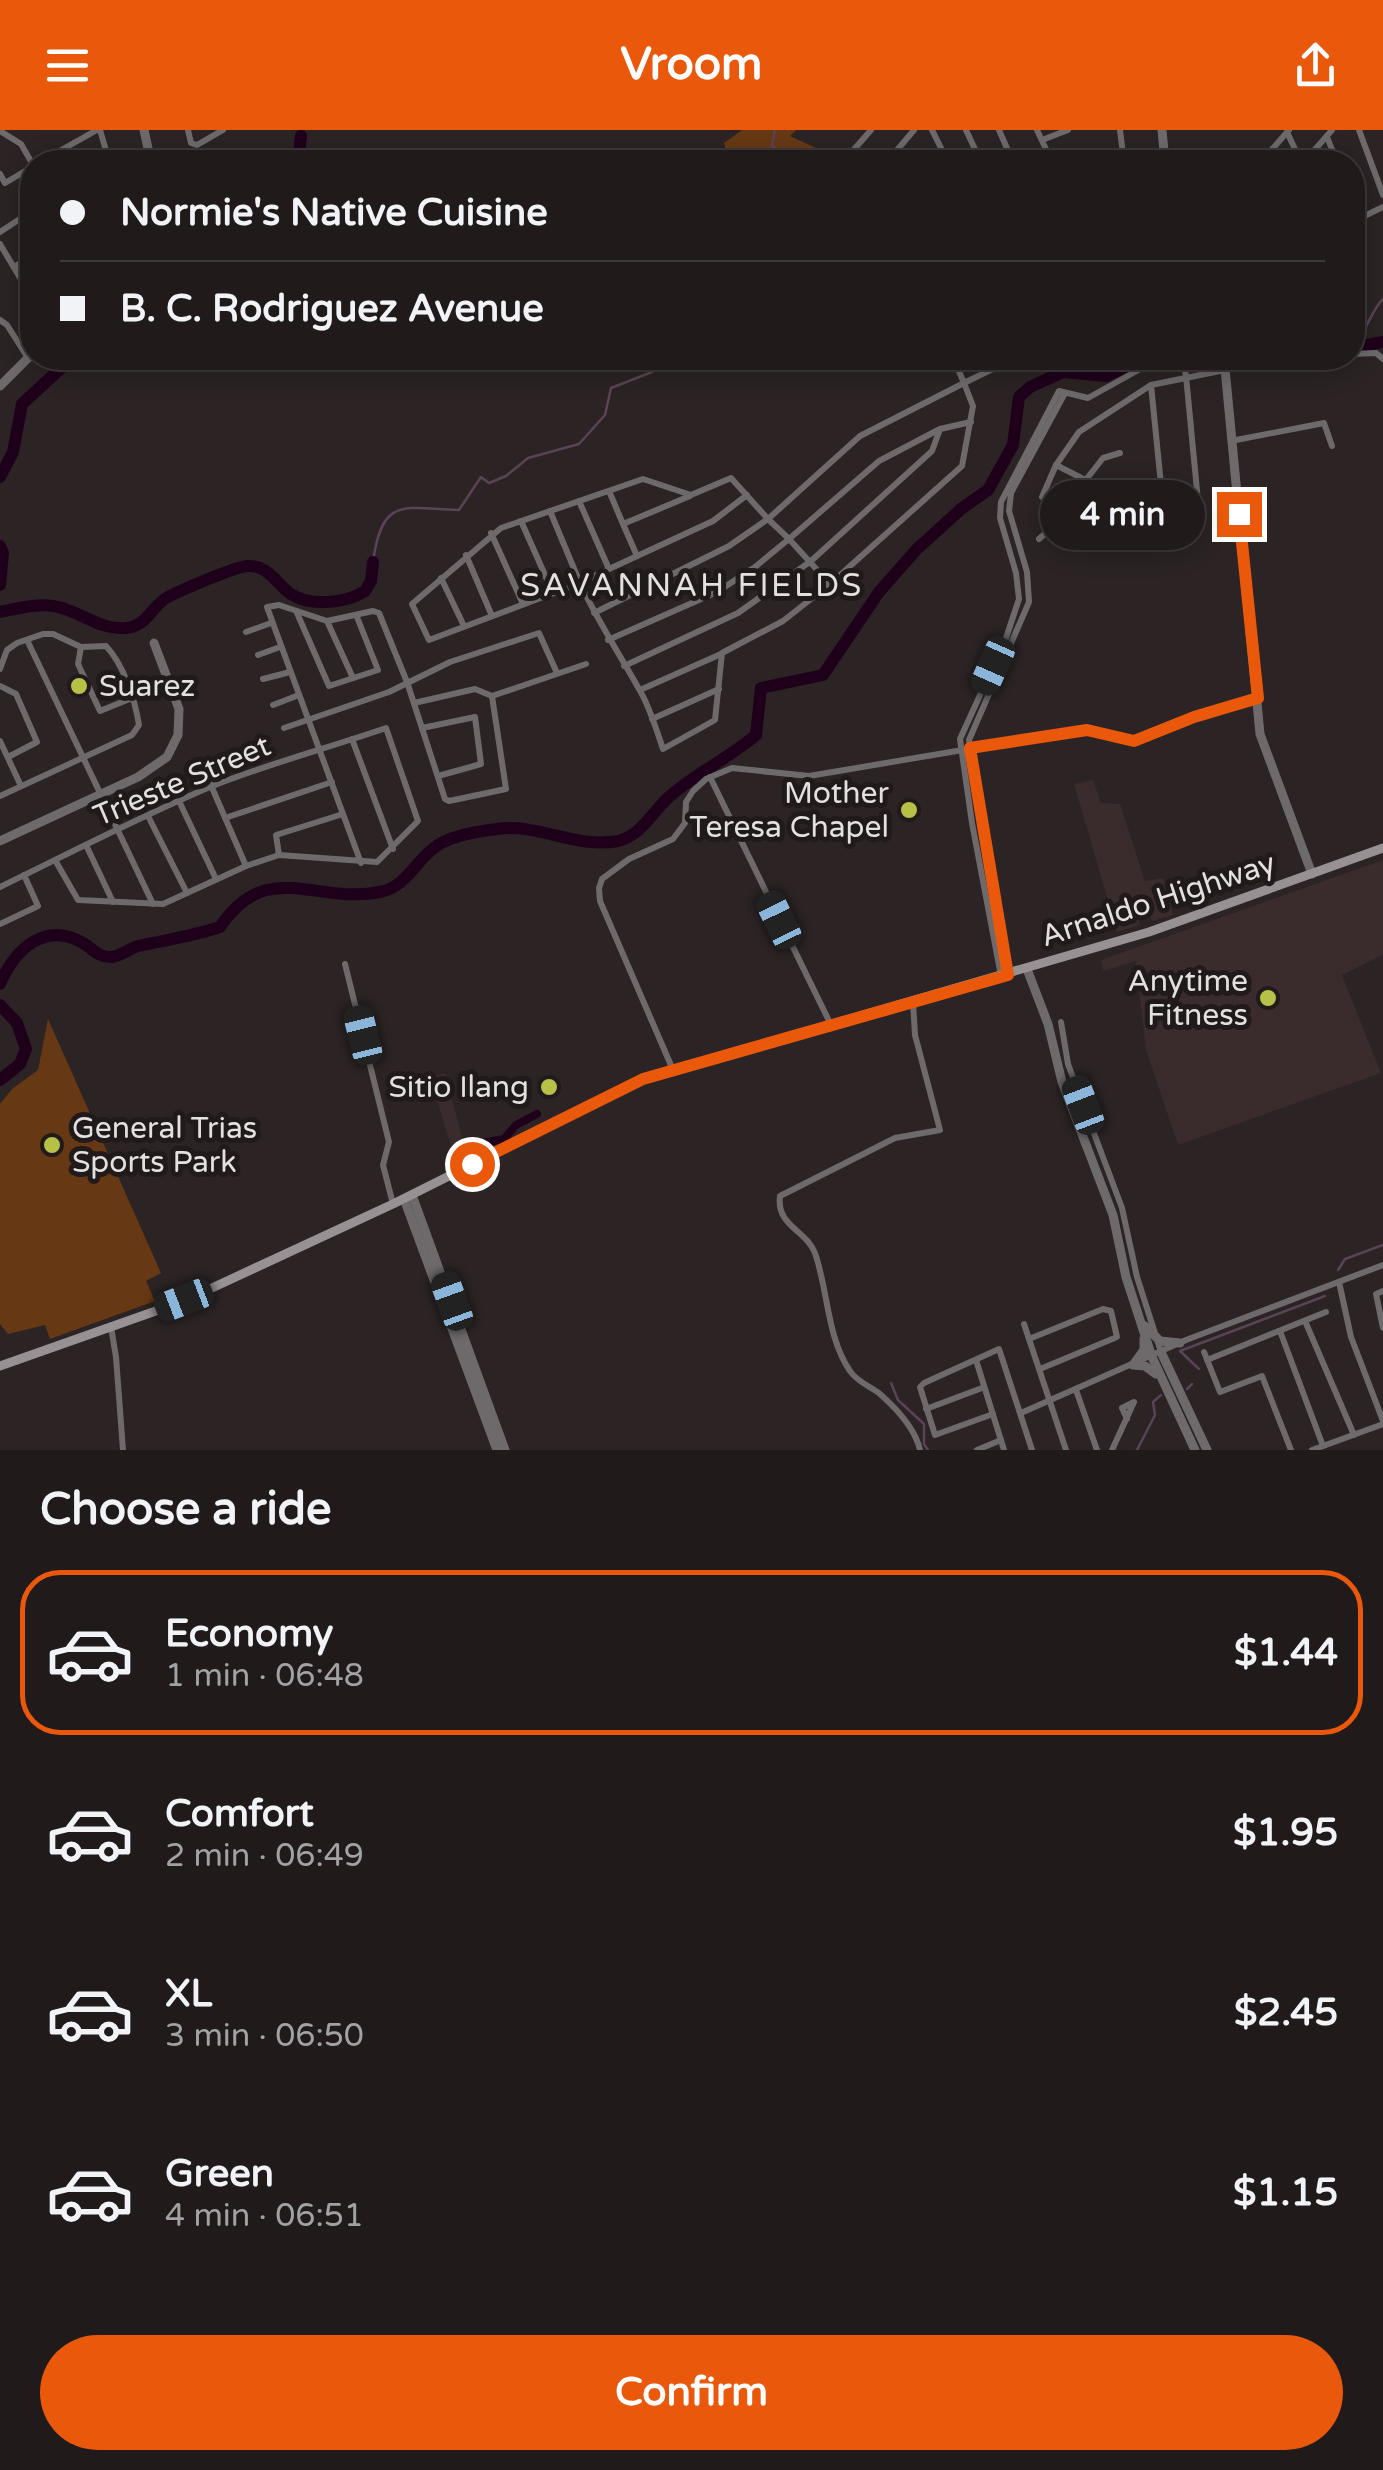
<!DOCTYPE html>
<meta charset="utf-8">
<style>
body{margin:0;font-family:"Varela Round",sans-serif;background:#2d2728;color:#f1f3f6;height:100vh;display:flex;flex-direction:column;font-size:38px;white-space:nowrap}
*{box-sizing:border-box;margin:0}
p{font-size:32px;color:#a2a1a3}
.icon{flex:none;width:55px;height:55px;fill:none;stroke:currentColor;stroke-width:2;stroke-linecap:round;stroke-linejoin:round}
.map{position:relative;height:1320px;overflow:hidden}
.side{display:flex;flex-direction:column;background:#201a1b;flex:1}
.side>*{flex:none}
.hud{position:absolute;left:20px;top:20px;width:1345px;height:220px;border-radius:40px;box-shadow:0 5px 25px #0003,0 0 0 2px #3d383a;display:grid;align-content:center;height:220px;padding:0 40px;background:#201a1b}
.end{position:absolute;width:45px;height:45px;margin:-22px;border:12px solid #ea580c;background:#fff;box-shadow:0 0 0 5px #fff}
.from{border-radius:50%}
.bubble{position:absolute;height:70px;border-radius:35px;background:#201a1b;box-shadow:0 5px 25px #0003,0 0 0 2px #3d383a;font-size:32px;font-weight:700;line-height:70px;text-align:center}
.car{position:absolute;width:30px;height:60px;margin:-30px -15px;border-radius:12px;box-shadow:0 0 8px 2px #0007;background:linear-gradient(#222 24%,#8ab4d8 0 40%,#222 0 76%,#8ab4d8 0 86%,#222 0)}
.hud b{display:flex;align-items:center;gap:35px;height:95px;font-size:38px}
.hud b+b{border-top:2px solid #3d383a}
.hud i{width:25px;height:25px;background:#f1f3f6}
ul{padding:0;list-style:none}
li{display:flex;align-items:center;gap:30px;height:165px;margin:0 20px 15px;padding:0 20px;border:5px solid transparent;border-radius:40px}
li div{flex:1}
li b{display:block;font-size:38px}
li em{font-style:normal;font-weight:700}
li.selected{border-color:#ea580c}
li>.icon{width:90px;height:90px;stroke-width:1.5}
h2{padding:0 40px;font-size:45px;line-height:120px}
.button{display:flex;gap:20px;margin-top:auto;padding:20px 40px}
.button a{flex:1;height:115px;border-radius:60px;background:#ea580c;color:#fff;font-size:40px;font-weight:700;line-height:115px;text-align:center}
header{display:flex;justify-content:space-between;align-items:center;height:130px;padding:0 40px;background:#ea580c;color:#fff;font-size:45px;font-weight:700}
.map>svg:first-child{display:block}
</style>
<header><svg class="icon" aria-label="menu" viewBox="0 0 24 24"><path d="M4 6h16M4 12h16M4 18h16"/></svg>Vroom<svg class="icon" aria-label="share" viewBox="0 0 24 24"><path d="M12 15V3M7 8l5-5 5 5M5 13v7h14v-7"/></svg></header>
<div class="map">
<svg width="1383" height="1320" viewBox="0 0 1383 1320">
<rect width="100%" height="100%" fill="#2b2324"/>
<g fill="#3a2b2c">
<polygon points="1093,650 1101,673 1120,674 1145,751 1163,748 1173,785 1152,791 1148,781 1138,783 1140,795 1117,802 1074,654"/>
<polygon points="1383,730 1383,825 1342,845 1381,943 1178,1015 1146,920 1136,831 1103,841 1101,830"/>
<polygon points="445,943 468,1030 457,1036 430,947"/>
</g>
<g fill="#673814">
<polygon points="742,0 796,0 790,6 827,23 829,32 729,32 724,13"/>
<polygon points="48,889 161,1143 146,1151 155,1171 50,1209 45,1195 8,1204 0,1194 0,974 12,959 38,940"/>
</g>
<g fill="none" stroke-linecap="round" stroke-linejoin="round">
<g stroke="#5a4356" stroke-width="2.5">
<polyline points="775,0 772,16 794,32"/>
<path d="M1352,214c15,-11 18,-32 31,-45"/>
<polyline points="1063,242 1068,228"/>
<path d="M373,432c9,-68 33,-53 86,-52l22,-33 8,6 17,-7 22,-18 51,-14 26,-29 6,-27 41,-16 12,-14"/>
<polyline points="1338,1140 1345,1129 1383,1115"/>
<polyline points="1199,1239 1180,1221 1325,1166"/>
<polyline points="891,1253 898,1270 924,1294 924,1314 928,1320"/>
<polyline points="1187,1259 1192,1254"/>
<polyline points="1137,1320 1155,1285 1153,1272 1161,1265"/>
</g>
<polyline stroke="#1f001b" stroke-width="8" points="477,1014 504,1009 516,995 537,984"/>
<g stroke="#1f001b" stroke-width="12">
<polyline points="298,32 301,6"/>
<polyline points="1352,218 1383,212"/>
<polyline points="0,347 13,322 22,274 72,228"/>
<polyline points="0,416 3,423 0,455"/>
<path d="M0,482c24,-5 44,-11 68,-2 19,7 36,20 58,18 22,-2 26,-23 42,-31 13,-7 67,-30 79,-31 22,-1 29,18 44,28 19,13 56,9 74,-3l6,-10 2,-19"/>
<path d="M0,854c15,-35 45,-63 83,-41 10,6 15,14 27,14 10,0 18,-8 28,-11 28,-6 55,-10 82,-19 47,-70 95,-22 160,-35 27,-5 37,-34 58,-47 15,-10 42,-14 59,-16 42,-6 79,20 121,12 23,-5 34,-29 51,-44 27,-24 60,-39 87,-62l5,-47 62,-13 56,-83 38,-43 44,-40 27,-19 25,-45 6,-48 11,-10 33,-15 43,4 39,-18"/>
<polyline points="0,875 17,893 26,919 20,934 0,950"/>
</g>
<g stroke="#6e6a6c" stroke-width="6">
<polyline points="100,0 109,31"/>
<polyline points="188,0 191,13 197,15 223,0"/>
<polyline points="932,0 948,32"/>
<polyline points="966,0 981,32"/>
<polyline points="999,0 1013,32"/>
<polyline points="1037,0 1052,32"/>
<polyline points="1120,0 1124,32"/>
<polyline points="1359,0 1383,65"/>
<polyline points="0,1 21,14 32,33"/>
<polyline points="1287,2 1301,32"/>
<polyline points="1327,7 1337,32"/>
<polyline points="1042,10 1068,0"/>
<polyline points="1271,23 1275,32"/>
<polyline points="40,32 97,0"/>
<polyline points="107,32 147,21"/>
<polyline points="843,32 871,0"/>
<polyline points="887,32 914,0"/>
<polyline points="1104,32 1123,24"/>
<polyline points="1261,32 1289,0"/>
<polyline points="1304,32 1332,0"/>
<polyline points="0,44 5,53 32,37"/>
<polyline points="1352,75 1358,90"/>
<polyline points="1352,92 1383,77"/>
<polyline points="0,102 32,81"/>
<polyline points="0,114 32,168"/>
<polyline points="14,137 32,126"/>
<polyline points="0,190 7,195 28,228"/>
<polyline points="1352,224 1376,223 1383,229"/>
<polyline points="953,228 964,253 1015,228"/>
<polyline points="988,228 994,239"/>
<polyline points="1084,228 1091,231 1109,228"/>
<polyline points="1183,228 1186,246 1198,371 1192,385 1159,407 1095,393 1042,367 1056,335 1079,302 1151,255 1225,240"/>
<polyline points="1151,255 1166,404"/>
<polyline points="1231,311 1324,293 1332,316"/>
<polyline points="1056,335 1105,360 1163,373"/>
<polyline points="1085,351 1103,328 1120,323"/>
<polyline points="609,361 623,394"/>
<polyline points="550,381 580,453 609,439 579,371"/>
<polyline points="521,391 553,463"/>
<polyline points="491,403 523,474"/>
<polyline points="1039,409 1069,382"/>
<polyline points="466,425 492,486"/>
<polyline points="637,426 623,394 690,366"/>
<polyline points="609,439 713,391 747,365"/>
<polyline points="441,448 464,496"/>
<polyline points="297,483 329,556 378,540 357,487"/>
<path d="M594,483l135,-67 39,-27 -37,-41 -40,17 -48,-16 -142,49 -89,76 17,36 151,-57c17,37 39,70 59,106 11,18 17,40 24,60l52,-29 7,-67 61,-32 47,-37 132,-118 11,-60 -9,-23 -104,53 -92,83 21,20 90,-78 61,-32"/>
<polyline points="327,491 353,548"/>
<polyline points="246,502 271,493"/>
<polyline points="608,510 717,462 755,437 789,409 830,454"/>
<polyline points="28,512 153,774"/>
<polyline points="81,517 78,534 100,581 132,568"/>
<polyline points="258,525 280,517"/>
<polyline points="624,536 738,483 811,431 932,321 940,299 971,292"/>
<path d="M0,539l7,-19 10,-7 26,-9h10l28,13 25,-1c18,19 29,54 33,79l-7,10 -132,61"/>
<polyline points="263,549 290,542"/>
<polyline points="0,556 16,564 37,612 8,627"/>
<polyline points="640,560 721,524"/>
<polyline points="414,573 475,559 492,566 586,534"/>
<polyline points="273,575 299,565"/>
<polyline points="652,589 719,559"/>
<polyline points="284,598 389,562 450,532 539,503 557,543"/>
<polyline points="422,598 475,587 481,634 438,646"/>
<polyline points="352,609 393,719"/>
<polyline points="0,611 21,656"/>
<polyline points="200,630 246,736"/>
<polyline points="710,647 831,895"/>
<polyline points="179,671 216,749"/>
<polyline points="148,686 187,763"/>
<polyline points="225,688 332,652"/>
<polyline points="86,715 113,772"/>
<polyline points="279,725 276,705 343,684"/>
<polyline points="361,733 267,477 279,475 327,491 373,481 379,483 407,552 445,669 449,671 506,659 492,566"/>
<path d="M0,757c70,-34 139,-70 210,-100 57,-23 118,-39 176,-59l32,93 -41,41 -98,-7 -33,11 -83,38 -85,-4 -23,-40"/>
<polyline points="0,794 38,776 24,745"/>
<polyline points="345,834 389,1012 383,1035 393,1074"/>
<polyline points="1008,844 969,610 1029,472 1027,442 1009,381 1011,363 1065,263"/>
<polyline points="1001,846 972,693 960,609 1006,508 1019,469 1016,443 1000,388 1001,372 1059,261 1088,268 1160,228"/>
<path d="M913,872l2,33 25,95 -45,8 -105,53 -10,5c-4,30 26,34 35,57 13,37 12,85 35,118 7,11 20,15 30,23 17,15 35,34 40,56"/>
<polyline points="1061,892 1068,934 1122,1078 1137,1147 1161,1222"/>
<polyline points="673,940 600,771 599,758 602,749 629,729 673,709 685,693 686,672 693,661 706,649 732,638 809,646 1087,599 1134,611 1194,587 1257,568"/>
<polyline points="1339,1152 1351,1207 1383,1291"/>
<polyline points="1383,1161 1376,1164 1383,1198"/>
<polyline points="1305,1191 1354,1305"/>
<polyline points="1024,1194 1066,1320"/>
<polyline points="111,1197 116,1227 123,1320"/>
<polyline points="1280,1201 1323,1316"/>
<polyline points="1029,1209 1103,1179 1111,1181 1117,1207 1040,1239"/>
<polyline points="1204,1222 1220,1262 1262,1246 1291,1320"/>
<polyline points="976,1230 1004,1320"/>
<polyline points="1207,1230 1326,1182"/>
<polyline points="1076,1260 1097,1320"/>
<polyline points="926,1279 982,1258"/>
<polyline points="1021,1283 1186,1210 1383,1135"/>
<polyline points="993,1284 935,1305 920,1257 924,1253 999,1219 1032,1320"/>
<polyline points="977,1320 1001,1310"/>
<polyline points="1112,1320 1134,1272 1122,1278 1127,1289"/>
<polyline points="1312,1320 1383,1294"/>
</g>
<g stroke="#6e6a6c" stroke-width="9">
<polyline points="144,0 151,32"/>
<polyline points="1162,0 1165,32"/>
<polyline points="1224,228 1260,604 1312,744"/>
<polyline points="0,256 32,224"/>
<polyline points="0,711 138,647 167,627 178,605 179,579 154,513"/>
<polyline points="1027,839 1048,894 1062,952 1113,1085 1126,1147 1152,1227 1195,1320"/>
<polyline points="412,1065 505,1320"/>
<polyline points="404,1069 497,1320"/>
<polyline points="1145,1196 1160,1211 1180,1213"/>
<polyline points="1144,1209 1144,1220 1133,1235 1145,1236 1156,1244"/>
<polyline points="1161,1222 1207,1320"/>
</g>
<polyline stroke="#989194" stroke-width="9" points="0,1236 184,1171 393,1074 643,949 1149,802 1383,718"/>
</g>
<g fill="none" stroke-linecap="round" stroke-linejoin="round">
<polyline stroke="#ea580c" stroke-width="12" points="472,1034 643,949 1008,845 970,618 1087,600 1134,611 1194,587 1258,568 1239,384"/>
</g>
<g fill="#b7c148" stroke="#211a1a" stroke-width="4">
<circle cx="79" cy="556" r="10"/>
<circle cx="909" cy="680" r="10"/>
<circle cx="1268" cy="868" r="10"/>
<circle cx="549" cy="957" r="10"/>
<circle cx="52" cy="1015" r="10"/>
</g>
<g text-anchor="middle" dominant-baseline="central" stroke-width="10" stroke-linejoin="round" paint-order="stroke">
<g font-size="30" fill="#e5e0e0" stroke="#211a1a" text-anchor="end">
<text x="99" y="556" text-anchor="start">Suarez</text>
<text x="889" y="663">Mother<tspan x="889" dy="34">Teresa Chapel</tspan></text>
<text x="1248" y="851">Anytime<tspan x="1248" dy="34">Fitness</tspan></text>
<text x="529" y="957">Sitio Ilang</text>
<text x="72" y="998" text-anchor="start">General Trias<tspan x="72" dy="34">Sports Park</tspan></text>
</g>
<g font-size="30" fill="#e5e0e0" stroke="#211a1a">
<text transform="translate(182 651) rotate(-23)">Trieste Street</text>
<text transform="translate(1158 770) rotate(-18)">Arnaldo Highway</text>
</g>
<g font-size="32" letter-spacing="2.5" fill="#e5e0e0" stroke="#211a1a">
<text x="692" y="456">SAVANNAH FIELDS</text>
</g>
</g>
</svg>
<i class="end from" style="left:472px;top:1034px"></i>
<i class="end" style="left:1239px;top:384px"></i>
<div class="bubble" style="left:1040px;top:350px;width:165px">4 min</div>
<i class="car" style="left:993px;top:536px;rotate:204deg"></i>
<i class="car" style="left:779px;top:790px;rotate:334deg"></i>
<i class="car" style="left:363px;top:905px;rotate:346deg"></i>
<i class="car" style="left:1083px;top:975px;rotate:339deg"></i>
<i class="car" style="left:184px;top:1170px;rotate:249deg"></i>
<i class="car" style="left:452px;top:1171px;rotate:340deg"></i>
<div class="hud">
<b><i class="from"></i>Normie's Native Cuisine</b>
<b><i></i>B. C. Rodriguez Avenue</b>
</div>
</div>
<section class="side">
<h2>Choose a ride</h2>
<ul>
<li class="selected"><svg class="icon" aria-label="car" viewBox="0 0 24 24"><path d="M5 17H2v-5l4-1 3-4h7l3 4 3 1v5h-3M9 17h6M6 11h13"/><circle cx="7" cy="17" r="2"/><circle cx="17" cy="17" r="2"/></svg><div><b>Economy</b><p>1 min · 06:48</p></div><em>$1.44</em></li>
<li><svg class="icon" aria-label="car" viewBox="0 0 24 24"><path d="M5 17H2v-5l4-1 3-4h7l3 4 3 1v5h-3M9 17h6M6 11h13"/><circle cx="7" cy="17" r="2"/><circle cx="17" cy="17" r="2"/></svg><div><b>Comfort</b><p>2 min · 06:49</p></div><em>$1.95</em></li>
<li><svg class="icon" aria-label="car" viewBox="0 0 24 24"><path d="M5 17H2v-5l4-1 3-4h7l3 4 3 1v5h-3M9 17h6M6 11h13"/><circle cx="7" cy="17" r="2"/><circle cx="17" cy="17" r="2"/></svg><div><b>XL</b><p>3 min · 06:50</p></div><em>$2.45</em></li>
<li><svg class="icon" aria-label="car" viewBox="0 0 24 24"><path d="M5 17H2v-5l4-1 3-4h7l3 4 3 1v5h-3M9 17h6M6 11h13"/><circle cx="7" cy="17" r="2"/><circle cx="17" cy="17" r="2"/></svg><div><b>Green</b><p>4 min · 06:51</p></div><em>$1.15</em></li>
</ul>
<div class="button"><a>Confirm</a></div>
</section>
